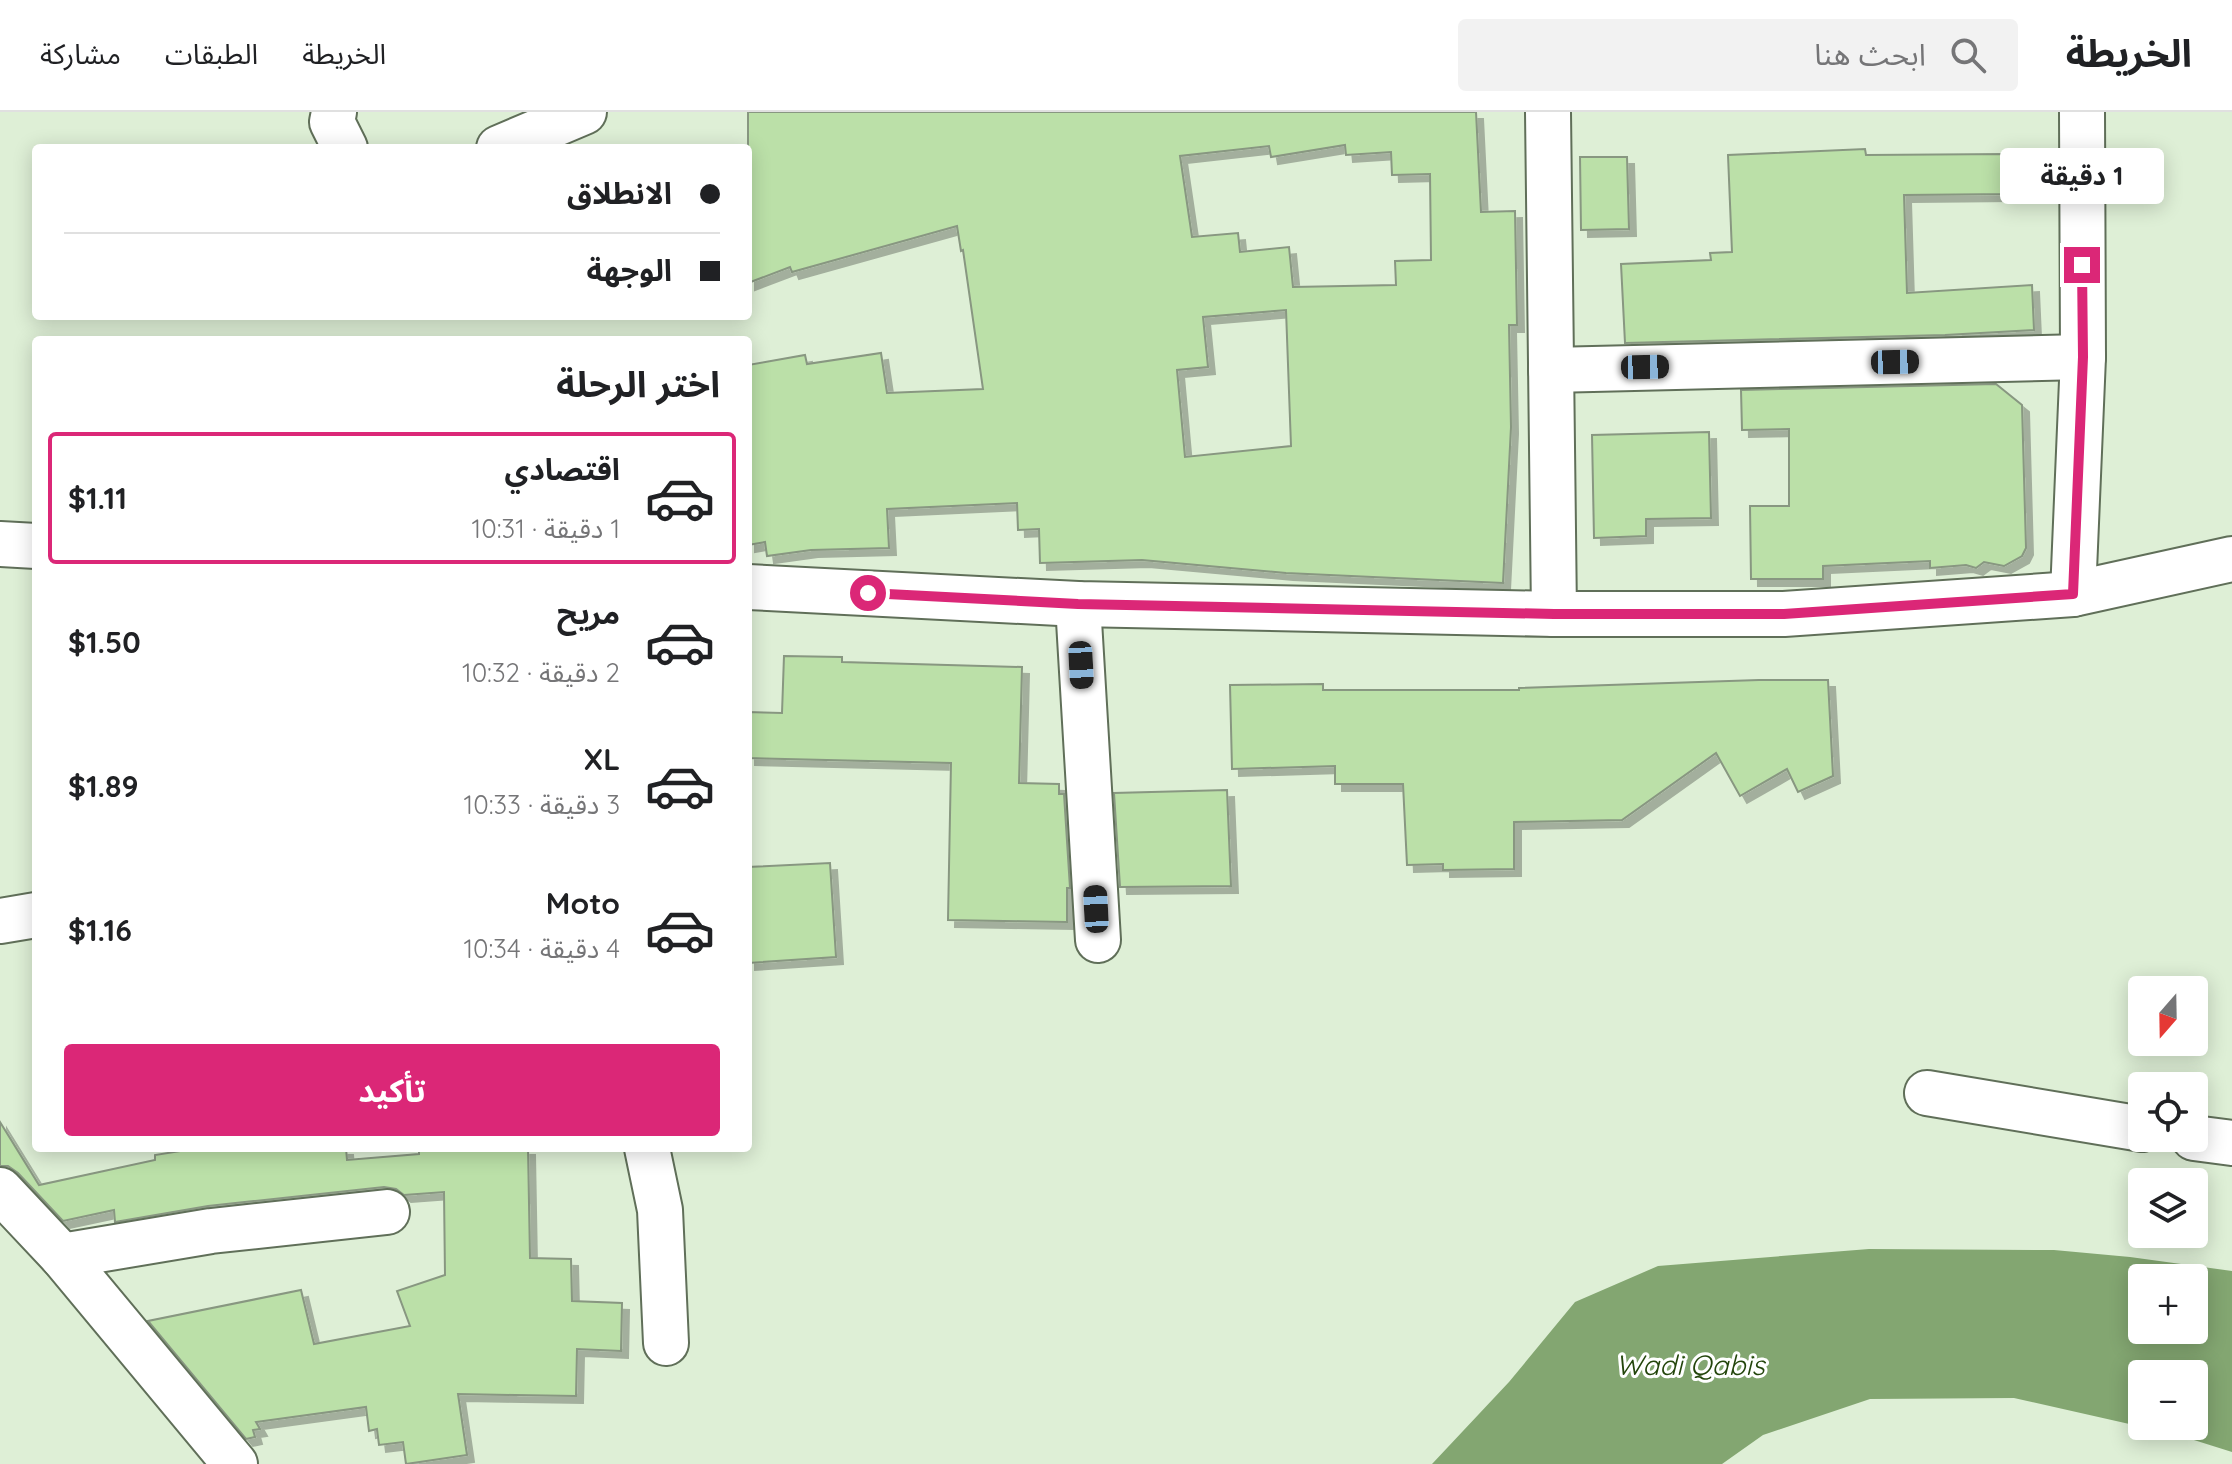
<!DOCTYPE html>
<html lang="ar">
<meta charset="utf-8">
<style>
body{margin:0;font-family:Quicksand,"Noto Sans Arabic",sans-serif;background:#f2f2f2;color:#202124;direction:rtl;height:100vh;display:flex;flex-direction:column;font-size:30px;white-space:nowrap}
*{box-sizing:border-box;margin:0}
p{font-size:26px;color:#757577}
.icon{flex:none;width:44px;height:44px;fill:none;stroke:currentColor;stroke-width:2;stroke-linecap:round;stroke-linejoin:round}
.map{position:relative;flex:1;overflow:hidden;direction:ltr}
.side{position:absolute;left:32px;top:224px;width:720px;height:816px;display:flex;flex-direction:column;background:#fff;border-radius:8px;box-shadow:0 4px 20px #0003;direction:rtl}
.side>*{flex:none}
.hud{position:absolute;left:32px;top:32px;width:720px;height:176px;border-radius:8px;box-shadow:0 4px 20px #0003;direction:rtl;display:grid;align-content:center;height:176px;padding:0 32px;background:#fff}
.needle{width:52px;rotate:200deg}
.controls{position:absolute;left:2128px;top:864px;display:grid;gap:16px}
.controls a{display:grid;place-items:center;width:80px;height:80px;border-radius:8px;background:#fff;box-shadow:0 4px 20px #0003;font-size:40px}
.end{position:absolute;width:36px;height:36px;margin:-18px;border:10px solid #db2777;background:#fff;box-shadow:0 0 0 4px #fff}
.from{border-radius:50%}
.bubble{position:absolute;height:56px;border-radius:8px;background:#fff;box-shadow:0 4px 20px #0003;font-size:26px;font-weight:700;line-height:56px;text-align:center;direction:rtl}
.car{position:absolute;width:24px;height:48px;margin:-24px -12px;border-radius:10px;box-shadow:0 0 6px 2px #0007;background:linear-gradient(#222 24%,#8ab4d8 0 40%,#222 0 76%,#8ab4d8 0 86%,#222 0)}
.hud b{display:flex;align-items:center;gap:28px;height:76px;font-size:30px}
.hud b+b{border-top:2px solid #e0e0e0}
.hud i{width:20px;height:20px;background:#202124}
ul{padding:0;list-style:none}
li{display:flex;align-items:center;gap:24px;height:132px;margin:0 16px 12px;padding:0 16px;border:4px solid transparent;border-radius:8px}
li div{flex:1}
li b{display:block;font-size:30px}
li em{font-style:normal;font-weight:700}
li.selected{border-color:#db2777}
li>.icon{width:72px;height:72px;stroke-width:1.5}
h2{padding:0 32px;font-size:36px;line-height:96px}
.primary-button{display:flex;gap:16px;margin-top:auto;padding:16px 32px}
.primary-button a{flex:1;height:92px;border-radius:8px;background:#db2777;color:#fff;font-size:32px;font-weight:700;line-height:92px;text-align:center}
header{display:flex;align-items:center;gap:48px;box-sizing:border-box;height:112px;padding:0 40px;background:#fff;border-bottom:2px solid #e0e0e0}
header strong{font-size:38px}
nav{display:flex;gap:44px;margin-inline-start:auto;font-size:28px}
.search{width:560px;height:72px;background:#f2f2f2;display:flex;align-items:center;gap:20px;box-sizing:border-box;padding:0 28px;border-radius:8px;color:#757577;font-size:30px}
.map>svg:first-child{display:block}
</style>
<header>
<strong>الخريطة</strong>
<div class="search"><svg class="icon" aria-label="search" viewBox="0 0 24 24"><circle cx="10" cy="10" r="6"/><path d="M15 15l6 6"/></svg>ابحث هنا</div>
<nav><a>الخريطة</a><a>الطبقات</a><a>مشاركة</a></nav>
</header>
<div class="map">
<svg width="2232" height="1352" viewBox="0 0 2232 1352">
<defs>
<filter id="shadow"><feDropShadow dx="7" dy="7" stdDeviation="0" flood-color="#0004"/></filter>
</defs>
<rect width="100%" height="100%" fill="#deefd6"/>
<path fill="#83a671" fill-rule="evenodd" d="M1869,1137l185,1 76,7 102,14v181l-54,-17 -164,-37 -144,1 -107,36 -41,29h-290l77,-82 66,-80 83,-36zM2142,1166h52v52h-52zM2142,1262h52v52h-52z"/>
<g fill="#bbe0a8" stroke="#889781" stroke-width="2" fill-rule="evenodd" filter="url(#shadow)">
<path d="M748,0h728l5,100 34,-1 2,114h-8l2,102 -8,156 -217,-10 -144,-13 -102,3 -1,-34 -21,1 -1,-27 -130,6 2,39 -78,2 -44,6 -2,-14 -17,3v-180l57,-10 2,9 74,-11 6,40 96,-4 -20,-139 -2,1 -4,-25 -165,46 -2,-5 -42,16zM1345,33l1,10 45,-3 1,23 38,-1 1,86 -36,1 1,24 -103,2 -4,-40 -49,5 -2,-19 -46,4 -12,-81 89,-10 2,11zM1286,198l5,136 -106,11 -8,-87 31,-3 -5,-50z"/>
<polygon points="1865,37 1866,43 2007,42 2008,82 1904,83 1907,181 2032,173 2034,218 1945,223 1625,231 1621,152 1711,148 1710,141 1732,140 1728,43"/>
<polygon points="1580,45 1627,45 1629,117 1581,118"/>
<polygon points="1996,272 2022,293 2026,436 2022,444 2004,454 1984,450 1976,456 1966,453 1930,456 1930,449 1823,454 1823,467 1751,467 1750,394 1789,394 1789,317 1742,318 1741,278"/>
<polygon points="1709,320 1711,406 1646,407 1646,424 1594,426 1592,323"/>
<polygon points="784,544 842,545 842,550 1022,555 1019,671 1059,672 1059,682 1064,682 1070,776 1067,776 1067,810 948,808 951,651 748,646 748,600 782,601"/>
<polygon points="1759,568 1828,568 1833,664 1798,680 1787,657 1740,684 1716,641 1622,708 1514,710 1514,757 1443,758 1443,752 1407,753 1403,672 1335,672 1335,654 1232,657 1230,573 1323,572 1323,578 1519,578 1519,576"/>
<polygon points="1227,678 1231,774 1120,775 1114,681"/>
<polygon points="830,751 836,845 748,851 748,755"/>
<polygon points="0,1010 39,1073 155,1048 155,1043 199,1036 346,1036 347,1048 419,1042 419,1036 528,1036 530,1146 571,1147 572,1189 622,1191 621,1239 577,1237 576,1284 458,1282 467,1343 406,1352 403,1330 379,1333 377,1317 369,1319 366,1295 256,1310 260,1317 253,1318 255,1325 246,1327 148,1209 301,1178 314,1232 410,1214 397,1179 445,1163 444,1080 404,1083 396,1077 384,1075 208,1094 115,1110 114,1098 63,1109 18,1061 8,1054 0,1054"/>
</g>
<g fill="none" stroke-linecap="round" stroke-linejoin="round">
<defs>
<g id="street">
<polyline points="334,0 332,10 345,36"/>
<polyline points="1548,0 1554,502"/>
<polyline points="499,36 584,0"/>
<polyline points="1551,258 2083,245"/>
<polyline points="2073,482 2083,245 2082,0"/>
<polyline points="1078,492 1098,828"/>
<polyline points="0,809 36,803"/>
<polyline points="1927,981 2142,1017"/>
<polyline points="2194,1026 2232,1031"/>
<polyline points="647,1036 660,1098 666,1231"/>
<polyline points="0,1078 62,1144 235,1352"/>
<polyline points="62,1144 211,1119 387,1100"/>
</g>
<g id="secondary">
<polyline points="0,432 36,434"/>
<polyline points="748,475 1078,492 1554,502 1784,502 2073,482 2232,447"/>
</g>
</defs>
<use href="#street" stroke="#606f59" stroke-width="48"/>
<use href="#secondary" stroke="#606f59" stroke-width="48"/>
<use href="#street" stroke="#fff" stroke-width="44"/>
<use href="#secondary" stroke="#fff" stroke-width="44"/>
</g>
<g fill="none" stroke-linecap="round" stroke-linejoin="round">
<polyline stroke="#db2777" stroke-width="10" points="868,481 1078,492 1554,502 1784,502 2073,482 2083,245 2082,153"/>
</g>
<g text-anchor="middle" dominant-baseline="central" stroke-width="6" stroke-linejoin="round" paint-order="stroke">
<g font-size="28" font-style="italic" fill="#23450b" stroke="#fff">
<text x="1690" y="1252">Wadi Qabis</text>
</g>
</g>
</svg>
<div class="controls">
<a><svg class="needle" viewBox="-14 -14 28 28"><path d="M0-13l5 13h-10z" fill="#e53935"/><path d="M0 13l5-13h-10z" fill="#757577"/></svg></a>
<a><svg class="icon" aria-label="locate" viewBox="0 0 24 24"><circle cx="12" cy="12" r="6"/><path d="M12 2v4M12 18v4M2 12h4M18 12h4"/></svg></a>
<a><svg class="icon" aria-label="layers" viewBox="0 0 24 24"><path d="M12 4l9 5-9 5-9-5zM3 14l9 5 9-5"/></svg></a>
<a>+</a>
<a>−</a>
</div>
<i class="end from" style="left:868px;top:481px"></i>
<i class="end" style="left:2082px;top:153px"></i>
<div class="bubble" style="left:2000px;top:36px;width:164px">1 دقيقة</div>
<i class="car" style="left:1895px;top:250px;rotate:89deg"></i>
<i class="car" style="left:1645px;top:255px;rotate:89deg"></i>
<i class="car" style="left:1081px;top:553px;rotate:177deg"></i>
<i class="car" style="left:1096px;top:797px;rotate:357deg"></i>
<div class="hud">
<b><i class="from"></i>الانطلاق</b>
<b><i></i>الوجهة</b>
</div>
<section class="side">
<h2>اختر الرحلة</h2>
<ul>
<li class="selected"><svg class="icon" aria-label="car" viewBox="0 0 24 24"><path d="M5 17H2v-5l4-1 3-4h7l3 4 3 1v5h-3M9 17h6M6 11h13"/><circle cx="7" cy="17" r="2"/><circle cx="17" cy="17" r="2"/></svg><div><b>اقتصادي</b><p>1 دقيقة · 10:31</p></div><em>$1.11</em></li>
<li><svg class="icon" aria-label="car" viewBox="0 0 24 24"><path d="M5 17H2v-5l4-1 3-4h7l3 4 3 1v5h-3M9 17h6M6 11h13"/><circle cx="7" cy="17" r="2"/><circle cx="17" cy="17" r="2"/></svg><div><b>مريح</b><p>2 دقيقة · 10:32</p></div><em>$1.50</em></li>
<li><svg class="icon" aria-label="car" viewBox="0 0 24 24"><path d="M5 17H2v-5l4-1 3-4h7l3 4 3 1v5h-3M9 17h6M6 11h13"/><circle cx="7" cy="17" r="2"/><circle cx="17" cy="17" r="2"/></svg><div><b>XL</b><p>3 دقيقة · 10:33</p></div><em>$1.89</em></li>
<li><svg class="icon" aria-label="car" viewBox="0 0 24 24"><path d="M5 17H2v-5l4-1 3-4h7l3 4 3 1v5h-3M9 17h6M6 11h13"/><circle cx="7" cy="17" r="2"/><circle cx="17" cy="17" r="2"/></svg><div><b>Moto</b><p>4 دقيقة · 10:34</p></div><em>$1.16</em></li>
</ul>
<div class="primary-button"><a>تأكيد</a></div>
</section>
</div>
